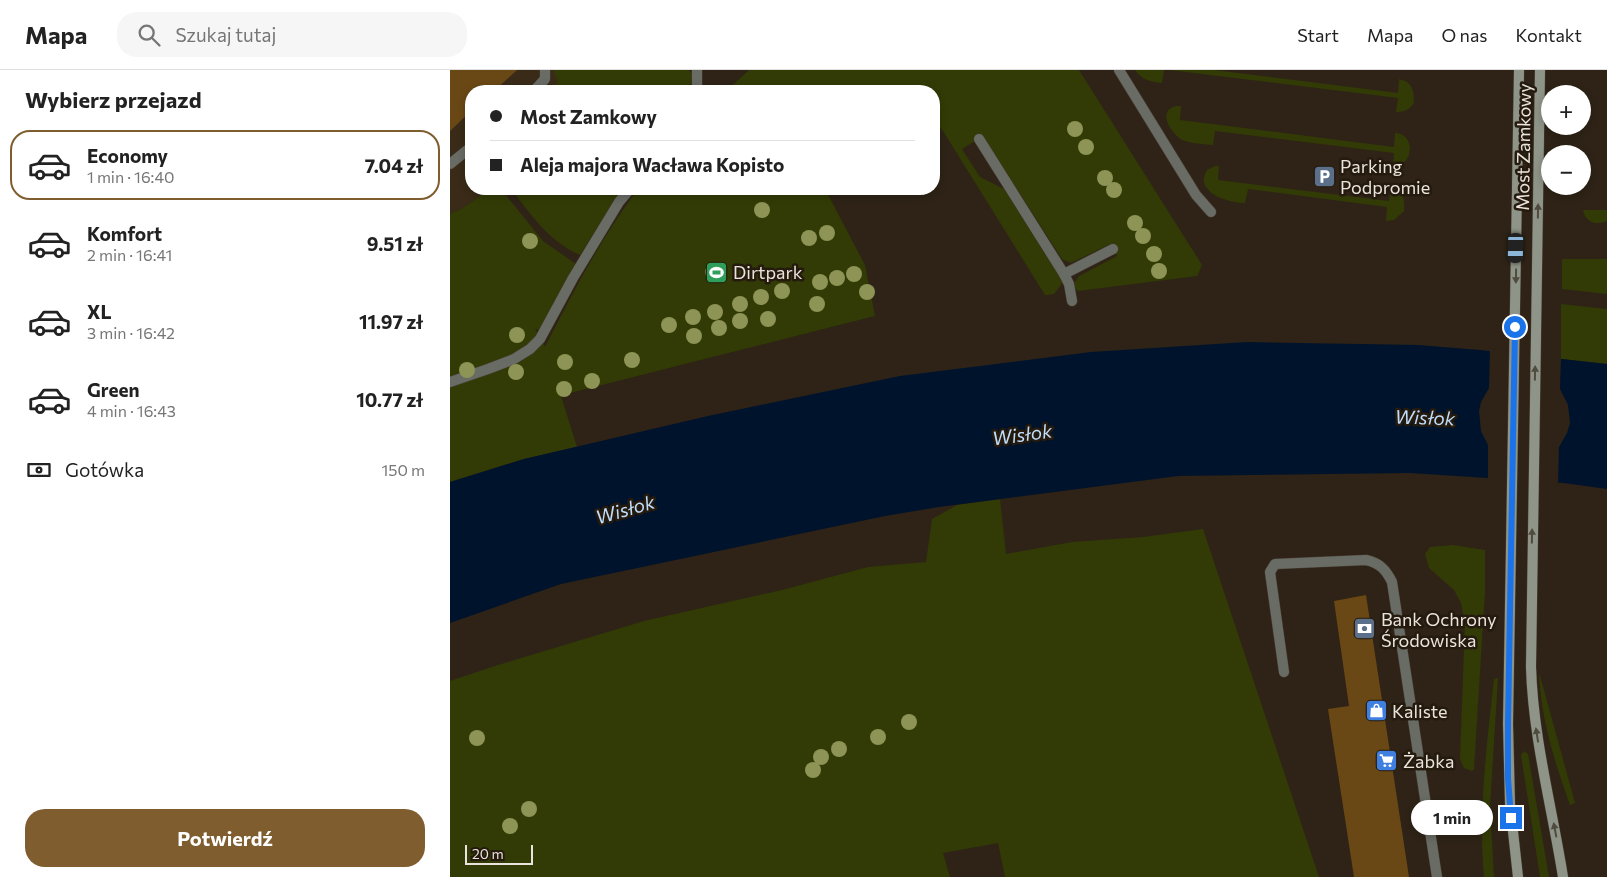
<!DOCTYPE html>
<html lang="pl">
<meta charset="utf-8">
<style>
body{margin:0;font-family:Commissioner,sans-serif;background:#f6f6f6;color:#222;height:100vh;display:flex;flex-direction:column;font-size:19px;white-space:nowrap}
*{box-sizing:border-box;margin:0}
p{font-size:16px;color:#767676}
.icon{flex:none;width:28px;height:28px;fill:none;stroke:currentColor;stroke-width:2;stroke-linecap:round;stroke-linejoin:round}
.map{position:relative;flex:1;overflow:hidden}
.sheet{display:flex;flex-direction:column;background:#fff;width:450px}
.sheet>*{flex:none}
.hud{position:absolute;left:15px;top:15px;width:475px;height:110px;border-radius:20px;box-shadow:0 2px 8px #0003;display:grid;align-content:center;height:110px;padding:0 25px;background:#fff}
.fabs{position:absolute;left:1091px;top:15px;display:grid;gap:10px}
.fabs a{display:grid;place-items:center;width:50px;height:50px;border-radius:50%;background:#fff;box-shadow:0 2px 8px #0003;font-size:25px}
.scale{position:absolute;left:15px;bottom:12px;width:68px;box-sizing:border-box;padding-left:5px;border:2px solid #ebe4dc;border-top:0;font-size:14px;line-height:18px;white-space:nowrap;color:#ebe4dc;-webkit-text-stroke:4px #241a0d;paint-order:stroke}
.end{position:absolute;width:22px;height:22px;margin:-11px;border:6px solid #1a73e8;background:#fff;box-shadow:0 0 0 2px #fff}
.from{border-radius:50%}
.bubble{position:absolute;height:35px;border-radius:18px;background:#fff;box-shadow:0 2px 8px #0003;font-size:16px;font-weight:700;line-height:35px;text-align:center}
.car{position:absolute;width:15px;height:30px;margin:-15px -8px;border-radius:6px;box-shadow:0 0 4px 1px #0007;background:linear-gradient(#222 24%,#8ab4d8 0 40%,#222 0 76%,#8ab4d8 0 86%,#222 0)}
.hud b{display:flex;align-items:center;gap:18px;height:48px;font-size:19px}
.hud b+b{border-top:1px solid #e0e0e0}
.hud i{width:12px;height:12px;background:#222}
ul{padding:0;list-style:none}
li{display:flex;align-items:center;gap:15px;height:70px;margin:0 10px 8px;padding:0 15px;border:2px solid transparent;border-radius:20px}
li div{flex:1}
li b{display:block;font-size:19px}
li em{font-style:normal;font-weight:700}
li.on{border-color:#7f5d2f}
li>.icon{width:45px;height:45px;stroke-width:1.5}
h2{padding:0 25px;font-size:22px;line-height:60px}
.pay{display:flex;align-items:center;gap:12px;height:55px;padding:0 25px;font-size:19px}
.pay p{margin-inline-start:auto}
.button{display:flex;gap:10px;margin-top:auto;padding:10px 25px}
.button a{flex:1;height:58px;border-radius:20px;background:#7f5d2f;color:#fff;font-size:20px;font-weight:700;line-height:58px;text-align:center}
header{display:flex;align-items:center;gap:30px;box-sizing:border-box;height:70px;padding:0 25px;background:#fff;border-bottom:1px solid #e0e0e0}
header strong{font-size:24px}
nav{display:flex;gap:28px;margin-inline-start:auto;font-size:18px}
.search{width:350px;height:45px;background:#f6f6f6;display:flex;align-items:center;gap:12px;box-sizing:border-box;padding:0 18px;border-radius:20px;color:#767676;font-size:19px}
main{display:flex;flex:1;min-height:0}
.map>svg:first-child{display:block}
</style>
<header>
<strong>Mapa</strong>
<div class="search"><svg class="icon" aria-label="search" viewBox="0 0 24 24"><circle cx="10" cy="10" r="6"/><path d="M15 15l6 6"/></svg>Szukaj tutaj</div>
<nav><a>Start</a><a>Mapa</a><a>O nas</a><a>Kontakt</a></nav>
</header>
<main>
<section class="sheet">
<h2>Wybierz przejazd</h2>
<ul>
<li class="on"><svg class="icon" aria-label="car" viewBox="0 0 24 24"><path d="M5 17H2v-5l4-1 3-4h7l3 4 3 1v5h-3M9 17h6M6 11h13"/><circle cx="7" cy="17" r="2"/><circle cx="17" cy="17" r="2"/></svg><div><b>Economy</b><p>1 min · 16:40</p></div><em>7.04 zł</em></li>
<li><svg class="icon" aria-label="car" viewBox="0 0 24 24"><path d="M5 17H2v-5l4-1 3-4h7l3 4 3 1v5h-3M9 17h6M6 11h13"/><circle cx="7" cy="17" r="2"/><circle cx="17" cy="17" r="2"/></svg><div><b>Komfort</b><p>2 min · 16:41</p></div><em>9.51 zł</em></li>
<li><svg class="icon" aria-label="car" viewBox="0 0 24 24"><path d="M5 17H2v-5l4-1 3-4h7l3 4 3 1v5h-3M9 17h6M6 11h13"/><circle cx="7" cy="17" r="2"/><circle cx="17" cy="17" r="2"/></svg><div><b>XL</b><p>3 min · 16:42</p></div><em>11.97 zł</em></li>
<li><svg class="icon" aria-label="car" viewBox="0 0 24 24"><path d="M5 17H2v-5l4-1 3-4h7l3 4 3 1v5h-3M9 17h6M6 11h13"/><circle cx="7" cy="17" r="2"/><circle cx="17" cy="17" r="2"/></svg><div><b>Green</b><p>4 min · 16:43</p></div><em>10.77 zł</em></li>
</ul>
<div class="pay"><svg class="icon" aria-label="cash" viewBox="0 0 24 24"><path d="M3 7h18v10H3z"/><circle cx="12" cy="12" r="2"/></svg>Gotówka<p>150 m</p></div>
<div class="button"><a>Potwierdź</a></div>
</section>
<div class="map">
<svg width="1157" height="807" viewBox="0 0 1157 807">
<rect width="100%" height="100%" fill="#2e2316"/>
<polygon fill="#3a2b18" points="0,0 223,0 199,21 21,21 21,119 40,119 13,138 0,144"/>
<g fill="#323b05">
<polygon points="103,0 239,0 243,5 239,21 97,21 108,12"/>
<polygon points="299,0 629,0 752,195 747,206 628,221 625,218 625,212 629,206 667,186 660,174 621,193 612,189 533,66 512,79 530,107 554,119 613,212 604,224 595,225 493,61 484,51 484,21 276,21"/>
<path d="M685,0h29l-2,13c-11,-1 -20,-3 -27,-13z"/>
<path d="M719,0h45l184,23 1,-14c14,3 15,12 15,24 -5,7 -10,9 -18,9l2,-14z"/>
<path d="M726,36h5l-1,14 198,25 16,2 1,-14c22,1 18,34 -2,34l1,-14 -179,-22 -2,14c-8,-1 -19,-1 -28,-4 -12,-4 -30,-30 -9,-35z"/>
<path d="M765,96h4l-1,14 171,21 2,-14c13,4 14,13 13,24l-10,9 -8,1 1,-14 -139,-18 -3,14c-12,0 -38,-6 -41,-21 -1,-4 1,-8 3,-12z"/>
<path d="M40,119h11l42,52 33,23 -12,21 -11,26 -14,20 -4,-3 10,19c28,-55 56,-109 93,-158h187l40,76 10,51 -313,79 -2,-2 17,54 -53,12 -74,23v-268l13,-6z"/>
<path d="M61,119h112l-8,10 -35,56c-32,-14 -49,-41 -69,-66z"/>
<path d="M1133,140h24v11c-11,5 -22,1 -24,-11z"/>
<polygon points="1112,189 1157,189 1157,224 1112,219"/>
<polygon points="1111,234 1157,239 1157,294 1111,289"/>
<polygon points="550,429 556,484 622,472 693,467 753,459 869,807 555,807 548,773 493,783 500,807 0,807 0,611 48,595 194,551 332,520 418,497 476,492 482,449 507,435"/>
<polygon points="1003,475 1035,480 1035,522 1024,699 1022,701 1014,698 1010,689 1015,553 1011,533 1004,520 979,498 975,484 980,477"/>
<path d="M1089,602l36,131 -5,2c-16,-45 -29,-85 -31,-133z"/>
<path d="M1048,608l-8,128 4,71h-10c-6,-64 3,-135 10,-198z"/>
<polygon points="1074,681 1078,684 1099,807 1090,807 1071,685"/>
</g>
<polygon fill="#00132c" points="797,272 968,275 1030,280 1157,294 1157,419 1114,413 960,403 728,406 489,437 435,446 111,514 0,553 0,412 74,389 258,346 450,306 641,282"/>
<polygon fill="#2e2316" points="1040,278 1111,287 1110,319 1118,335 1120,353 1117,363 1109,377 1108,415 1038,411 1038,375 1031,361 1029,341 1031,332 1039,318"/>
<g fill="#6a4815">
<polygon points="0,0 67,0 44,21 21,21 21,41 0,61"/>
<polygon points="916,525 959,807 904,807 878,639 899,636 884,531"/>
</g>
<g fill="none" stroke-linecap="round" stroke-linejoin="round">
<defs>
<g id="service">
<polyline points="669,0 746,125 761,142"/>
<polyline points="84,21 95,9 95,0"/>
<polyline points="245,21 247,17 247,0"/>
<polyline points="529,69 614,204 619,214 622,231"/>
<polyline points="0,94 21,77"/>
<polyline points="614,204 663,179"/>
<polyline points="0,312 38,299 64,289 80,279 90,269 123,208 169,132 180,119"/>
<path d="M834,602l-14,-100 5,-8 91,-4c14,3 20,10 26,22l45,295"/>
</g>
<g id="secondary">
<path d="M1090,0l-9,597c2,71 21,140 32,210"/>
<polyline points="1068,807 1060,734 1058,654 1069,0"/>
</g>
</defs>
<use href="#service" stroke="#483e32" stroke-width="11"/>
<use href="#secondary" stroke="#483e32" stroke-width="11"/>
<use href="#service" stroke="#696c65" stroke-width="10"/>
<use href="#secondary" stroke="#8f9488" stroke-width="10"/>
</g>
<g fill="#8d9456">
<circle cx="625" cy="59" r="8"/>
<circle cx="636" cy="77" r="8"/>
<circle cx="655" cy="108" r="8"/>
<circle cx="664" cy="120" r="8"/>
<circle cx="312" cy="140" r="8"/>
<circle cx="685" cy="153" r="8"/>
<circle cx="377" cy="163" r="8"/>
<circle cx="693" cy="166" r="8"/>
<circle cx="359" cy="168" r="8"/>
<circle cx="80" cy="171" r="8"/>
<circle cx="704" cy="184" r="8"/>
<circle cx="709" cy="201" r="8"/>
<circle cx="263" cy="202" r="8"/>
<circle cx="404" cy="204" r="8"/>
<circle cx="387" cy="208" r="8"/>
<circle cx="370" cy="212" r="8"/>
<circle cx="332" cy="221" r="8"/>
<circle cx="417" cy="222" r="8"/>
<circle cx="311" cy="227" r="8"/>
<circle cx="290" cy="234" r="8"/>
<circle cx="367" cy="234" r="8"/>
<circle cx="265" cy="242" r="8"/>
<circle cx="243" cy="247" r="8"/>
<circle cx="318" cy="249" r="8"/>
<circle cx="290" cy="251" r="8"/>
<circle cx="219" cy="255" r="8"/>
<circle cx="269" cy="258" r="8"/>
<circle cx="67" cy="265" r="8"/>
<circle cx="244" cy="266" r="8"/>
<circle cx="182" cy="290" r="8"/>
<circle cx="115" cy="292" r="8"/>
<circle cx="17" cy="300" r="8"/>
<circle cx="66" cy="302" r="8"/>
<circle cx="142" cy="311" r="8"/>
<circle cx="114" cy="319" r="8"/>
<circle cx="459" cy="652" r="8"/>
<circle cx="428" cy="667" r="8"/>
<circle cx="27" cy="668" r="8"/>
<circle cx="389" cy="679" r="8"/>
<circle cx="371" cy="687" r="8"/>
<circle cx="363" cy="700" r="8"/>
<circle cx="79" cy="739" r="8"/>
<circle cx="60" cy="756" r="8"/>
</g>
<defs><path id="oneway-solid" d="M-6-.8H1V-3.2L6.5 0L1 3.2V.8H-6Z" transform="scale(1.25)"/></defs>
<g fill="#4f4b3e">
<use href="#oneway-solid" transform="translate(1088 141) rotate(-89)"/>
<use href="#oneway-solid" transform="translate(1066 206) rotate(91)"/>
<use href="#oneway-solid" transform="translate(1085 303) rotate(-89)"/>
<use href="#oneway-solid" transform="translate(1082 466) rotate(-89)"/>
<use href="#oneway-solid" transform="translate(1087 665) rotate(-99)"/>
<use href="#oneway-solid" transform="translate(1105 760) rotate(-101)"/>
</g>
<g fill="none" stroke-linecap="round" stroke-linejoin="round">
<polyline stroke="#1a73e8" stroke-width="6" points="1061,748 1058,708 1058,654 1065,257"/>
</g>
<defs>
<symbol id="parking-square" viewBox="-11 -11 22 22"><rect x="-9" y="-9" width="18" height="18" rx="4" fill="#5c6f8a" stroke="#241a0d"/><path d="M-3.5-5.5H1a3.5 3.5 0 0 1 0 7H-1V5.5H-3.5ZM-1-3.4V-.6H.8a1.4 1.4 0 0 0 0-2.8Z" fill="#fff"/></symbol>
<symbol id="stadium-square" viewBox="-11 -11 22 22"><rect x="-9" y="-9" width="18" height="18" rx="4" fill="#2e9e5b" stroke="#241a0d"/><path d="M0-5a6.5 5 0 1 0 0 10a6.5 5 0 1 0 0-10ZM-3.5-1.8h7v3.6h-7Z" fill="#fff"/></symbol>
<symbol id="bank-square" viewBox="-11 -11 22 22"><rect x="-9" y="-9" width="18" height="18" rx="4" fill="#5c6f8a" stroke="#241a0d"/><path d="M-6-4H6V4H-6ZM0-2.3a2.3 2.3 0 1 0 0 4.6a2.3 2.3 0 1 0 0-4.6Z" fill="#fff"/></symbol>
<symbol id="shop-square" viewBox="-11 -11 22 22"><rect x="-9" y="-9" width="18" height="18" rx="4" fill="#3f7fe0" stroke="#241a0d"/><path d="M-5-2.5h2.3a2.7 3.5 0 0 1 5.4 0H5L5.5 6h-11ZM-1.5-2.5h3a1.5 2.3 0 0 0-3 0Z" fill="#fff"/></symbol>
<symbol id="supermarket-square" viewBox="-11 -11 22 22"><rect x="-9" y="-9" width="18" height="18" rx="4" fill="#3f7fe0" stroke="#241a0d"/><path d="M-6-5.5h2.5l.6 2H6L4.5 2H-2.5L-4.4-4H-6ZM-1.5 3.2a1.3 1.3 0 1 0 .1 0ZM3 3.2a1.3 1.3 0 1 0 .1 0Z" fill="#fff"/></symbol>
</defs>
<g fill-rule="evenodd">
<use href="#parking-square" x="862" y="94" width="25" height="25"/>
<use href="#stadium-square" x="254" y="190" width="25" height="25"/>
<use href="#bank-square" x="902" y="546" width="25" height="25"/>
<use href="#shop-square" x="914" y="628" width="25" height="25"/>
<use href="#supermarket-square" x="924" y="678" width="25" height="25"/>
</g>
<g text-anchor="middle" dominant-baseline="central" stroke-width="5" stroke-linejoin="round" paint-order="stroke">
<g font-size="18" fill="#ebe4dc" stroke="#241a0d">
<text transform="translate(1073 77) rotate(-89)">Most Zamkowy</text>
</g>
<g font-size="18" fill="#ebe4dc" stroke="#241a0d" text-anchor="start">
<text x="890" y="96">Parking<tspan x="890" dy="21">Podpromie</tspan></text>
<text x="283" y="202">Dirtpark</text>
<text x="931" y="549">Bank Ochrony<tspan x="931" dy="21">Środowiska</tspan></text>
<text x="942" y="641">Kaliste</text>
<text x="953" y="691">Żabka</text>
</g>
<g font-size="19" font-style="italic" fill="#c0ddfb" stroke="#241a0d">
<text transform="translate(975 347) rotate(2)">Wisłok</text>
<text transform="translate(572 364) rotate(-8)">Wisłok</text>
<text transform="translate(175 439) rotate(-16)">Wisłok</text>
</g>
</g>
</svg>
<div class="fabs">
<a>+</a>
<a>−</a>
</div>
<div class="scale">20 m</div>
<i class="end from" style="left:1065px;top:257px"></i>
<i class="end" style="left:1061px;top:748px"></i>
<div class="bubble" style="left:961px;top:730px;width:82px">1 min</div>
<i class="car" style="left:1066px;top:178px;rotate:181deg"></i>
<div class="hud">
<b><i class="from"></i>Most Zamkowy</b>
<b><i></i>Aleja majora Wacława Kopisto</b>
</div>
</div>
</main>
